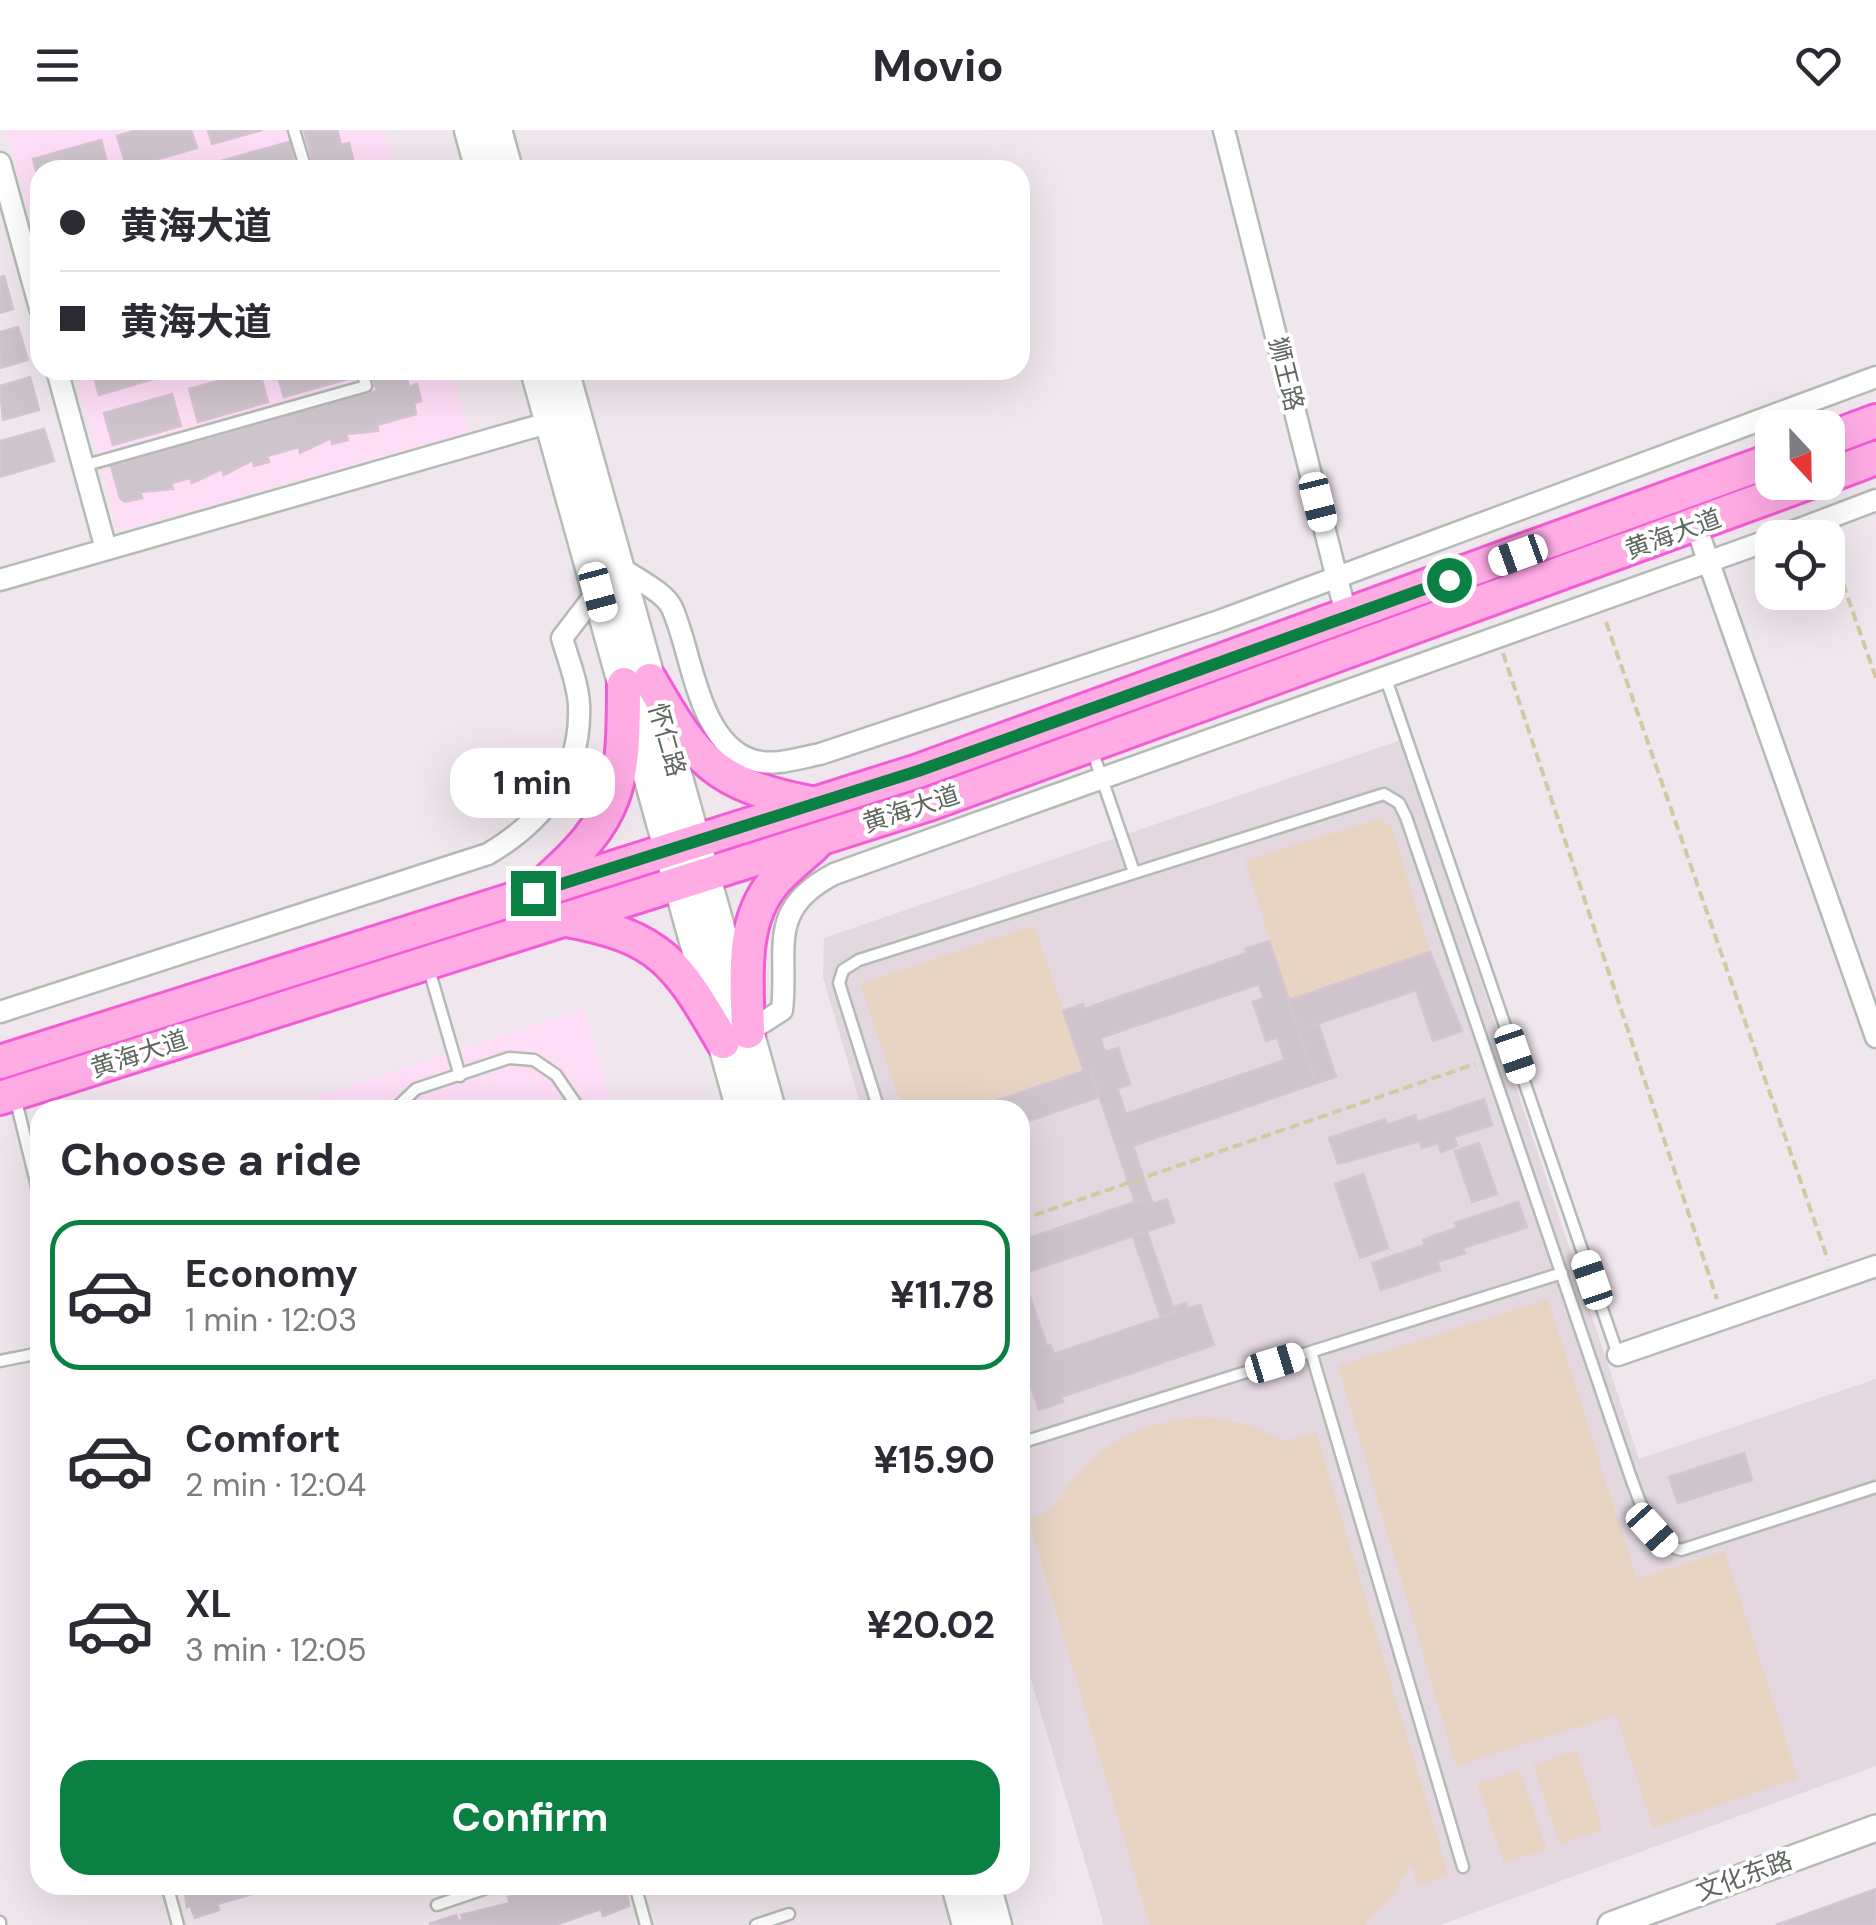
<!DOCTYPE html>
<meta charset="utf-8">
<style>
body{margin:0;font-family:"DM Sans","Noto Sans SC",sans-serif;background:#f2f2f3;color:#2b2b33;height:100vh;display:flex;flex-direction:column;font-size:38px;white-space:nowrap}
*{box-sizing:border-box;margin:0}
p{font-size:32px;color:#7c7c81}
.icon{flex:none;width:55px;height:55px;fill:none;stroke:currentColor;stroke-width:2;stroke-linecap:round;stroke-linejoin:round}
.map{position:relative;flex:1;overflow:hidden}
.side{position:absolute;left:30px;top:970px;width:1000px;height:795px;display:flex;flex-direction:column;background:#fff;border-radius:30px;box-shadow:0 10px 40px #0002}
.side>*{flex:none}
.top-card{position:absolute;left:30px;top:30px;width:1000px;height:220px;border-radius:30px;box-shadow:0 10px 40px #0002;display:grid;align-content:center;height:220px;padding:0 30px;background:#fff}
.needle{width:65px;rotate:158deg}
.fabs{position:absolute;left:1755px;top:280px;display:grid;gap:20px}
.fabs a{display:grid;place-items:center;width:90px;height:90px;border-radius:20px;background:#fff;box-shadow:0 10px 40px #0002;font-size:50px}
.end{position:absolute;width:45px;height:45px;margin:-22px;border:12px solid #0b8043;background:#fff;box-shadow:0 0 0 5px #fff}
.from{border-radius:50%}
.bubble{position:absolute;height:70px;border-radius:30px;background:#fff;box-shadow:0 10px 40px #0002;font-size:32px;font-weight:700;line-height:70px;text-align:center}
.car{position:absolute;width:30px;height:60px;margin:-30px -15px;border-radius:12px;box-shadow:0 0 8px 2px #0007;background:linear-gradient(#fff 24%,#345 0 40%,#fff 0 76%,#345 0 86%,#fff 0)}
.top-card b{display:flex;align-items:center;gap:35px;height:95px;font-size:38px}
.top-card b+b{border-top:2px solid #e1e1e2}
.top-card i{width:25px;height:25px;background:#2b2b33}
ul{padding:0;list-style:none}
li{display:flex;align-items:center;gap:30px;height:150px;margin:0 20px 15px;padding:0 10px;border:5px solid transparent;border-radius:30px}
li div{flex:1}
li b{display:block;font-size:38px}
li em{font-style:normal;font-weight:700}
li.on{border-color:#0b8043}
li>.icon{width:90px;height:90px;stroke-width:1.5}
h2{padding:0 30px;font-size:45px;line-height:120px}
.cta{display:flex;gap:20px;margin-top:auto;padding:20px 30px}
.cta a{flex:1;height:115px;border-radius:30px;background:#0b8043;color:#fff;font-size:40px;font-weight:700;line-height:115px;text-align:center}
header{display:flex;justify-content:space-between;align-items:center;height:130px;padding:0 30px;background:#fff;font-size:45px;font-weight:700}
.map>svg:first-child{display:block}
</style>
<header><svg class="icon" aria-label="menu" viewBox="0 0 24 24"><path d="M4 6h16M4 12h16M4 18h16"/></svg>Movio<svg class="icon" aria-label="heart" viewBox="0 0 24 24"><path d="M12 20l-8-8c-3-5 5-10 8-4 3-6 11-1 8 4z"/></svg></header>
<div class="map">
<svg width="1876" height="1795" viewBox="0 0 1876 1795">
<rect width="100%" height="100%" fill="#f0e6ed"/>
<g fill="#feddf6">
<polygon points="6,0 384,0 395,40 40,40 40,121"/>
<polygon points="74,240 452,240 469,302 119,401"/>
<polygon points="584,879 614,980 277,980"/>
</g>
<polygon fill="#e3d7e0" points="1401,610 1639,1329 1876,1249 1876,1636 1440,1795 1104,1795 1020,1513 1020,980 862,980 823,847 824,808"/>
<g fill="#e7d4c3">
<polygon points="1380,688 1392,697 1430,822 1289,870 1245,731"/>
<polygon points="1034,795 1084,941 968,980 963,975 947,980 903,980 860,854"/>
<polygon points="1548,1169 1637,1449 1725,1421 1798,1648 1653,1698 1616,1585 1456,1636 1338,1236"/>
<path d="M1205,1287l42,7 38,17 31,-9 133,444 -31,9 -7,-20 -19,32 -27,28h-215l-122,-406c33,-10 29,-22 50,-46 33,-38 77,-54 127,-56z"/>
<polygon points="1576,1620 1603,1700 1560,1714 1533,1635"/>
<polygon points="1520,1640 1547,1719 1504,1733 1477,1654"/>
</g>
<g fill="#cec4cc" stroke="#d5c4d2" stroke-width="2.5" fill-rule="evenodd">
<polygon points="137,0 191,0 197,18 127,38 117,6"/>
<polygon points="208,0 262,0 212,14"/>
<polygon points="304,0 337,0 341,15 349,13 353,29 345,31 348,40 315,40"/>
<polygon points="101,10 109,40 40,40 40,56 33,29"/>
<polygon points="289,12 296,40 220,40 217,32"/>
<polygon points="4,146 13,179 0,183 0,147"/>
<polygon points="18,197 28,230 0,238 0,202"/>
<polygon points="92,240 165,240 167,245 99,265"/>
<polygon points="259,240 268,272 198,292 189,259"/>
<polygon points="276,240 353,240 355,247 284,267"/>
<polygon points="371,240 405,240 409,257 417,254 421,271 414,273 416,284 377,295 378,301 346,304 348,310 332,314 331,308 300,323 299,317 267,326 269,332 254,336 253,330 224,345 222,339 192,353 190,348 171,353 173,359 140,362 142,368 125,372 120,368 111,336 377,261"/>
<polygon points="30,247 39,280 3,290 0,256"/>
<polygon points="172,264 181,296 113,315 104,283"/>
<polygon points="44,299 54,331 0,347 0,311"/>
<path d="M1269,811l48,142 -199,68 -28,-82 -6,2 -21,-60 20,-7 1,5 163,-56 -2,-4zM1259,854l5,14 -11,4 13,39 11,-4 8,23 -159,54 -9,-25 13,-5 -12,-36 -13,4 -5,-14z"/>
<polygon points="1430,822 1462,901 1433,911 1416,860 1299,900 1289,870"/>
<polygon points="1318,893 1336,947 1317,953 1299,900"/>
<polygon points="1090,939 1099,967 1020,994 1020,980 968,980"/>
<polygon points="1484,969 1492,995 1454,1007 1457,1016 1441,1022 1438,1013 1422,1018 1420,1011 1338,1034 1329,1008 1385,989 1387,995 1415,985 1417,992"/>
<polygon points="1479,1013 1497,1064 1472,1072 1455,1021"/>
<polygon points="1133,1016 1150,1067 1135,1072 1118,1021"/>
<polygon points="1363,1044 1388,1118 1360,1128 1335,1054"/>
<polygon points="1150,1067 1153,1074 1167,1069 1174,1092 1022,1144 1047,1216 1020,1225 1020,1111"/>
<polygon points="1518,1072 1527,1097 1463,1118 1465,1123 1437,1132 1440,1140 1381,1160 1372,1133 1425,1115 1423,1110 1456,1098 1455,1093"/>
<polygon points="1147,1102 1175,1183 1161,1188 1133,1106"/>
<polygon points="1186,1173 1187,1179 1200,1175 1214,1215 1061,1267 1063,1272 1039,1280 1020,1225 1050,1215 1054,1224 1175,1183 1173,1177"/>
<polygon points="1744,1323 1752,1350 1678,1373 1669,1347"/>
<polygon points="184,1755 284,1755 217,1774 219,1780 195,1788 190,1775 187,1777"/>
<polygon points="626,1755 629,1776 603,1786 601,1779 555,1795 429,1794 456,1785 458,1791 463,1789 461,1785 510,1773 508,1767 538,1756 540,1763 559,1755"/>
<polygon points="1876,1759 1876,1795 1776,1795"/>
</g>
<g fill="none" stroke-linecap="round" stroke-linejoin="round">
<defs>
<g id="service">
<polyline points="294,0 306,40"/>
<polyline points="83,336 366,256 362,240"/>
<polyline points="1386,549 1618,1225"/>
<polyline points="1092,620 1134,742"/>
<polyline points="428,836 460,946"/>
<polyline points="15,967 40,1068"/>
<polyline points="394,980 416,959 509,928 534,930 556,945 580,980"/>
<path d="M879,980l-40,-127 4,-13 16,-10 525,-166 15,9 7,14 226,664c11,27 18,61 49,69l195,-63"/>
<polyline points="1311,1222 1463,1737"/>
<polyline points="0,1231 40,1223"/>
<polyline points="1020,1313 1562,1143"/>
<polyline points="167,1755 178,1795"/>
<polyline points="635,1755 646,1795"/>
<polyline points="437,1775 496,1755"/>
<polyline points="0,1792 0,1795"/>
<polyline points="756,1795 789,1784"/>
</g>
<g id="minor">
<polyline points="1224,0 1347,488"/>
<polyline points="0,33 40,178"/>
<polyline points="57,240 106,419"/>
<polyline points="1696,396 1876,907"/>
<polyline points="1776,408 1876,370"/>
<path d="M618,436c15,11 47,26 54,42 20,43 25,134 80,152 21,7 47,-2 68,-6l399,-133 657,-244"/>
<polyline points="0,450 551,292"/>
<path d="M0,882l488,-158c56,-33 94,-81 91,-149 -1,-22 -11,-46 -17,-67l36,-47"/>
<path d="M748,902l34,-22c7,-61 -17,-100 52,-136l938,-335"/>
<polyline points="1618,1225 1876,1136"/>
</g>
<polyline id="tertiary" points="1611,1795 1876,1698"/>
<g id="secondary">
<polyline points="470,0 481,40"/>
<polyline points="496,0 507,40"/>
<polyline points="536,240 742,980"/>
<polyline points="563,240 770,980"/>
<polyline points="957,1755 968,1795"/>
<polyline points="985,1755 996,1795"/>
</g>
<g id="primary">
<polyline points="1828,309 1876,291"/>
<polyline points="1828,346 1876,328"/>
<path d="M650,550c47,82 65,104 160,123"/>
<path d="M541,756c80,-69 83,-100 83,-202"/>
<path d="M567,790c94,17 110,43 156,122"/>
<path d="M748,902c-1,-49 -9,-109 26,-150 11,-13 27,-25 40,-37"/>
<polyline points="0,932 918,641 1772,330"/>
<polyline points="0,968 929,674 1810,352"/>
</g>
</defs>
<use href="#service" stroke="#b3bbb4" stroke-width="15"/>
<use href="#minor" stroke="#b3bbb4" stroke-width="25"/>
<use href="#tertiary" stroke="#b3bbb4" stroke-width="30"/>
<use href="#secondary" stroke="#b5bdb5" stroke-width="35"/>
<use href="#primary" stroke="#f35cd5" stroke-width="38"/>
<g stroke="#d4c8a3" stroke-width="4" stroke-dasharray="10 5" stroke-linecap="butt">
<polyline points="1828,411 1876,548"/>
<polyline points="1606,492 1828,1130"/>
<polyline points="1503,523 1717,1169"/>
<polyline points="1020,1090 1475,934"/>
</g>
<use href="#service" stroke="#fff" stroke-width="10"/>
<use href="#minor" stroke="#fff" stroke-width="20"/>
<use href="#tertiary" stroke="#fff" stroke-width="25"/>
<use href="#secondary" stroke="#fff" stroke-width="30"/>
<use href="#primary" stroke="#fface5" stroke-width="32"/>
</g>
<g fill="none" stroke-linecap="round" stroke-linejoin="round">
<polyline stroke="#0b8043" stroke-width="12" points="533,763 918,641 1449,450"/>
</g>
<g text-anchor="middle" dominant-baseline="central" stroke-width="8" stroke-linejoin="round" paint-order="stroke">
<g font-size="25" fill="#5e665e" stroke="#fff">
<text transform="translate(1286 244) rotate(76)">狮王路</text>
<text transform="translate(1673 404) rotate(-20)">黄海大道</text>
<text transform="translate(667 610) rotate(74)">怀仁路</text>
<text transform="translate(911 679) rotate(-18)">黄海大道</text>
<text transform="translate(139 924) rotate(-18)">黄海大道</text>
<text transform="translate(1744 1746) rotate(-20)">文化东路</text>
</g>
</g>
</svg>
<div class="fabs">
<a><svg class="needle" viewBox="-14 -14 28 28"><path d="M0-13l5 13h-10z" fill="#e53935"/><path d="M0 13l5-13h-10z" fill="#7c7c81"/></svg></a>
<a><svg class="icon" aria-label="locate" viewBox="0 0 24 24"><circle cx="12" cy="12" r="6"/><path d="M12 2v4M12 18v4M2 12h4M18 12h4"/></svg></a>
</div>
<i class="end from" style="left:1449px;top:450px"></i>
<i class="end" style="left:533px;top:763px"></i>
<div class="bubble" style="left:450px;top:618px;width:165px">1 min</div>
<i class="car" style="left:1318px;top:372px;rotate:166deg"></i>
<i class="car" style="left:1518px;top:425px;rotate:250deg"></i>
<i class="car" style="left:598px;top:462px;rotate:165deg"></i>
<i class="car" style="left:1515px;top:924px;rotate:161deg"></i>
<i class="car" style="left:1592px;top:1150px;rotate:341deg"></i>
<i class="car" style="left:1275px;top:1233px;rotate:73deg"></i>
<i class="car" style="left:1652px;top:1400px;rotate:138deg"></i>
<div class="top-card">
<b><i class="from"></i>黄海大道</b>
<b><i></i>黄海大道</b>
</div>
<section class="side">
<h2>Choose a ride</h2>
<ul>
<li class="on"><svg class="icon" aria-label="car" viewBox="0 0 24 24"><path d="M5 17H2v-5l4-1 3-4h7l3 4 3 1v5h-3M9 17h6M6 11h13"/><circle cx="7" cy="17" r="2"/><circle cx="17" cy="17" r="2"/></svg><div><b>Economy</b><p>1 min · 12:03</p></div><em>¥11.78</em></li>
<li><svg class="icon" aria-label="car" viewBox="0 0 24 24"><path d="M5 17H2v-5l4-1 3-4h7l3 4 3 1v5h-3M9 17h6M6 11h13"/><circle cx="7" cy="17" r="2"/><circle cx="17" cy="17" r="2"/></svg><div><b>Comfort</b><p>2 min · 12:04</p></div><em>¥15.90</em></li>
<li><svg class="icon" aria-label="car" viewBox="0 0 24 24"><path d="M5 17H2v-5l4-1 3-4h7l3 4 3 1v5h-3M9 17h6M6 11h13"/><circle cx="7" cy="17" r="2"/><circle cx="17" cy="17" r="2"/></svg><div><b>XL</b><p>3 min · 12:05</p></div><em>¥20.02</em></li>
</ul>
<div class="cta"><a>Confirm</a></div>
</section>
</div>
